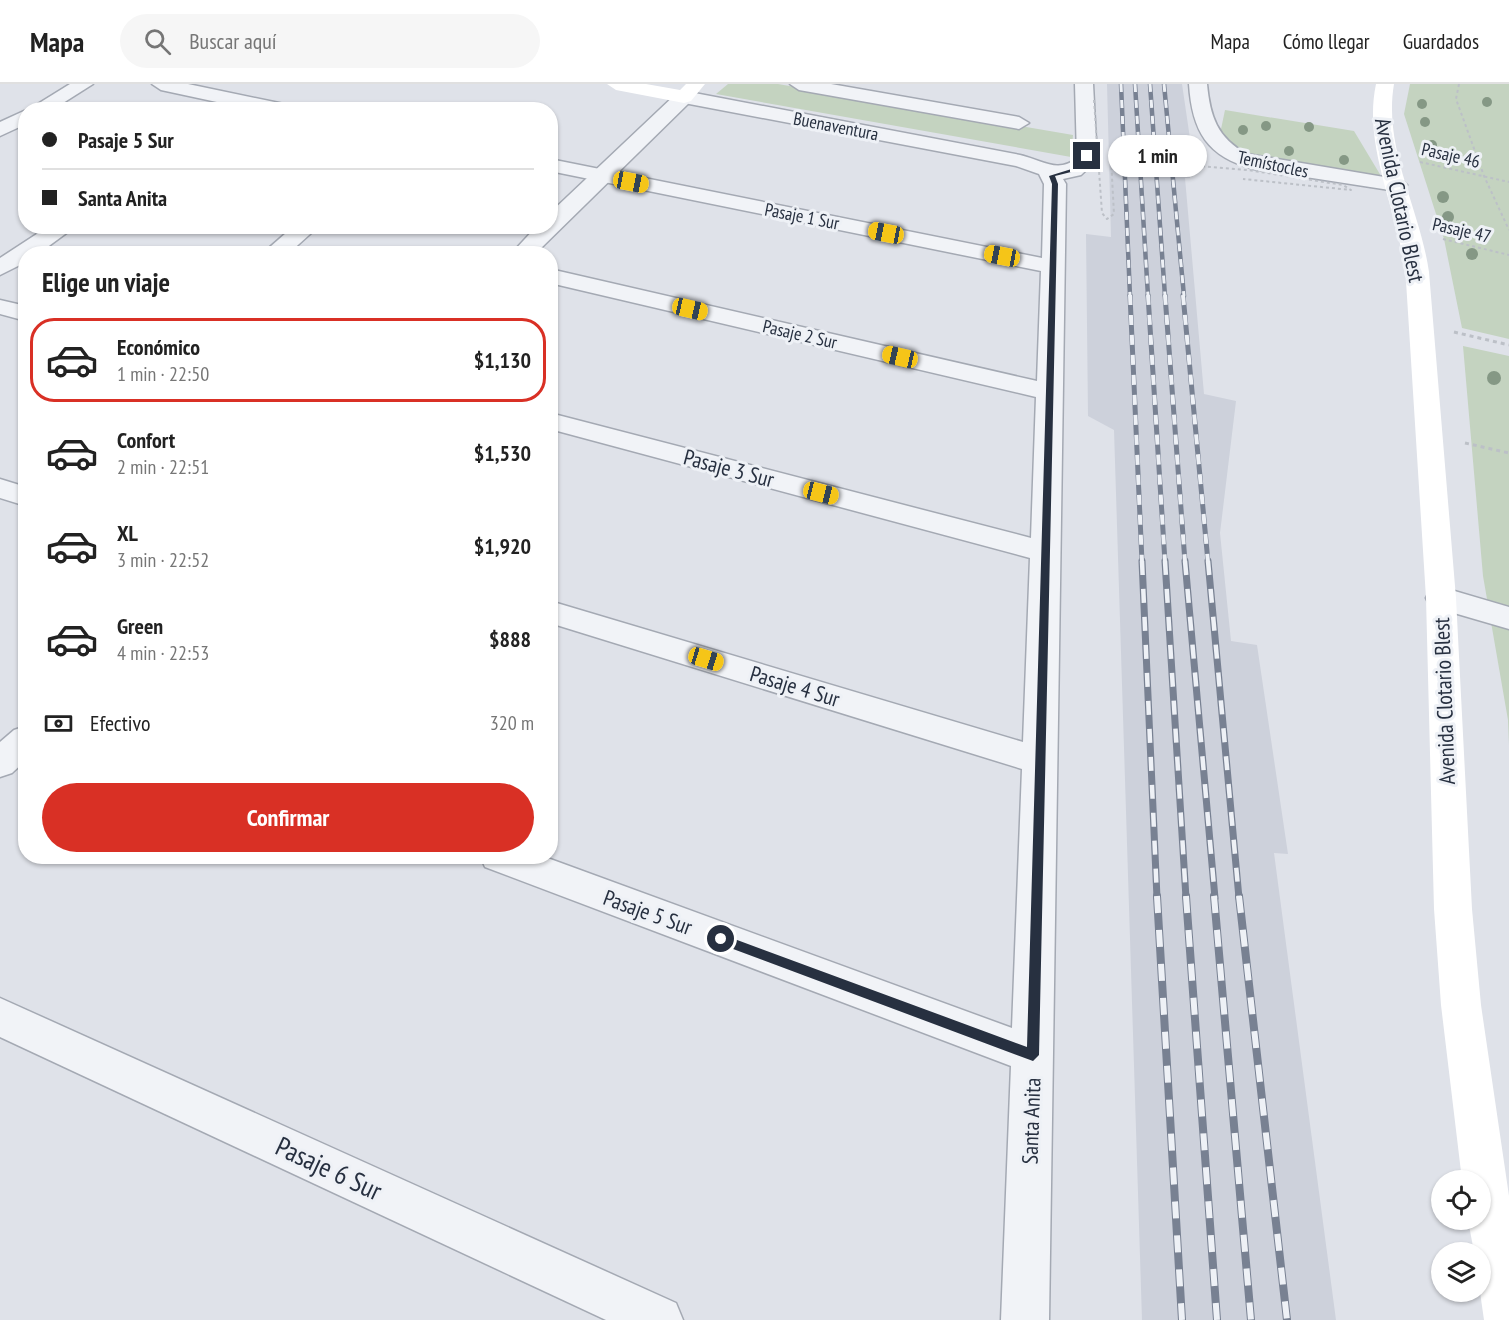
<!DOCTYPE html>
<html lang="es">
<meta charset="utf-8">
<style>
body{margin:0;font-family:"PT Sans Narrow",sans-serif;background:#f6f6f6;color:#222;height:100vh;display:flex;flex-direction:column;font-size:22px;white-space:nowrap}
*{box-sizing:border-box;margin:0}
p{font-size:20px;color:#767676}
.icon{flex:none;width:33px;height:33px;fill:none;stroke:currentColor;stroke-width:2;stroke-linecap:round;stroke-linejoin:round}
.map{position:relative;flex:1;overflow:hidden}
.sheet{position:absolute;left:18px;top:162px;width:540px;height:618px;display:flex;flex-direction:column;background:#fff;border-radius:24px;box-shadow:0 2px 4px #0004}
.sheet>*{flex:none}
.top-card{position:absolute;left:18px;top:18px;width:540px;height:132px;border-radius:24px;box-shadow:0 2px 4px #0004;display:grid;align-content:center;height:132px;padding:0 24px;background:#fff}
.controls{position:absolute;left:1431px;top:1086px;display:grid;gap:12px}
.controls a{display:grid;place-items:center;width:60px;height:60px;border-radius:50%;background:#fff;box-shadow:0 2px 4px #0004;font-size:30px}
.end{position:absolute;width:27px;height:27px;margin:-14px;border:8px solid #273040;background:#fff;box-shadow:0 0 0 3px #fff}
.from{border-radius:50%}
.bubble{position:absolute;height:42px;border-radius:21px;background:#fff;box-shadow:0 2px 4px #0004;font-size:20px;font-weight:600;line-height:42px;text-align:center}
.car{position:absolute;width:18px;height:36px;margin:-18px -9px;border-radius:8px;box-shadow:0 0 4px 2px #0007;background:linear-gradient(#f5c518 24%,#345 0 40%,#f5c518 0 76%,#345 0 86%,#f5c518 0)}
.top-card b{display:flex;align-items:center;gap:21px;height:57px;font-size:22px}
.top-card b+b{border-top:2px solid #e0e0e0}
.top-card i{width:15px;height:15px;background:#222}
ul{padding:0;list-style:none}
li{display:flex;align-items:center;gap:18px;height:84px;margin:0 12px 9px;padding:0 12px;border:3px solid transparent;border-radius:24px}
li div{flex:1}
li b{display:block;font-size:22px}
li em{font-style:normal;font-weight:600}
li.on{border-color:#d93025}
li>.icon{width:54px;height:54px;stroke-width:1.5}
h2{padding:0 24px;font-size:27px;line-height:72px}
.pay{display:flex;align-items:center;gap:15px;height:66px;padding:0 24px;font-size:22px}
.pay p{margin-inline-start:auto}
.action{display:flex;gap:12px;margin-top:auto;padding:12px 24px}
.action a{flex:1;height:69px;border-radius:36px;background:#d93025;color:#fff;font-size:24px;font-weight:600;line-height:69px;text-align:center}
header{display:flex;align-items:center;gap:36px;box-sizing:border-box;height:84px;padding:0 30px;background:#fff;border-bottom:2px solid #e0e0e0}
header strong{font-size:28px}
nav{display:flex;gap:33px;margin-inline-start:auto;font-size:21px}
.search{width:420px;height:54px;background:#f6f6f6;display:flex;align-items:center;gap:15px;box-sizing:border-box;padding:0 21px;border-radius:33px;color:#767676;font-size:22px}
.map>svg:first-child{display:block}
</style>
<header>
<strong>Mapa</strong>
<div class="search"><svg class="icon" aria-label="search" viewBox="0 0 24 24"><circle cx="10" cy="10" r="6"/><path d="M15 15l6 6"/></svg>Buscar aquí</div>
<nav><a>Mapa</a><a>Cómo llegar</a><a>Guardados</a></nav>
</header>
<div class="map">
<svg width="1509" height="1236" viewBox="0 0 1509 1236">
<rect width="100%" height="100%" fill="#dfe2e9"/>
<polygon fill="#cdd1db" points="1107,0 1182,0 1193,75 1190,94 1185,94 1204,310 1236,317 1220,449 1231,557 1257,561 1288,770 1274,769 1336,1236 1142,1236 1114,346 1088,332 1086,150 1111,153"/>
<g fill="#c4d3c0">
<polygon points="728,0 778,0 1073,51 1071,73 716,10"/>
<polygon points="1410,0 1509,0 1509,255 1462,244 1444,155 1404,30"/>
<polygon points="1225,26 1354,47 1381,92 1263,73 1235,65 1220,50"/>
<polygon points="1463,262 1509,272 1509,661 1508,636 1483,492"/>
</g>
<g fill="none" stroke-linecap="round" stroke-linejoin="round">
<defs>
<g id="minor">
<polygon points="70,0 93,0 52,26 28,26"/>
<polygon points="152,0 188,0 284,20 293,26 254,26 161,6"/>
<polygon points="790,0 831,0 1019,33 1029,39 1019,45 799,6"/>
<path d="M1075,0h18l4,76 -16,15 -18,4 3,5 -17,1136h-48l10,-254 -526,-199 -5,-11h62l470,172 10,-259 -472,-146v-22l473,141 7,-184 -480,-129v-16l481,125 5,-141 -486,-114v-14l487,112 4,-110 -491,-100v-12l492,99 2,-74 -5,-10 -23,-8 -332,-63 -10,-6 10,-6 336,64c22,5 38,19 57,3z"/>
<path d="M1189,0h18c3,32 10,54 40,70l149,25 7,2 4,4 -4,4 -7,2 -142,-22c-47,-12 -62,-38 -65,-85z"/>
<polygon points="26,26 26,40 0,52 0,38"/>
<polygon points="49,142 76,142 38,170 26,170 26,178 0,191 0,174"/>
<polygon points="294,142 319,142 288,170 262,170"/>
<polygon points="0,216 26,222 26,237 0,230"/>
<polygon points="0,395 26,403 26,422 0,414"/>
<polygon points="0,914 676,1219 683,1236 606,1236 0,953"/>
</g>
<g id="tertiary">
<polygon points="684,7 694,13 691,17 535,170 511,170 537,142 550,142 550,129 677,9"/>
<polygon points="1441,503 1509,523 1509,545 1430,522 1426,514 1430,506"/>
<polygon points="26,642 26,676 12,689 0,693 0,658 14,646"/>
</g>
</defs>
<use href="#minor" stroke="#a4a9b3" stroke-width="3"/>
<use href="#tertiary" stroke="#a4a9b3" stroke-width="3"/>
<g stroke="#bcc0c7" stroke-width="2" stroke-dasharray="3 3" stroke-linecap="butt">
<polyline points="1459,0 1456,15 1484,92 1509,146"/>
<polyline points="1420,78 1509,98"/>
<polyline points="1443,155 1509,171"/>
</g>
<g stroke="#bcc0c7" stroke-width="3" stroke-dasharray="4 4" stroke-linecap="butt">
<polyline points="1454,248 1509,261"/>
<polyline points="1465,359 1509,369"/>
</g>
<use href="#minor" fill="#f1f3f7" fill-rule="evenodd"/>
<use href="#tertiary" fill="#f1f3f7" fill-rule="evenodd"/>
<g fill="#fff" fill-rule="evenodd">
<polygon points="607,0 646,0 680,6 686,0 705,0 691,17 684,19 616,6"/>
<path d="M1376,0h18c-11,65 26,125 35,188l27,326 16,311 9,96 28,191v124h-25l-4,-28v-40h-6l-6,-32h12v-40h-18l-21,-175 -7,-96 -8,-311 -20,-317c-5,-66 -44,-131 -30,-197z"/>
</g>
<defs>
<g id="rail-far3">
<polyline points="1121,0 1130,212"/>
<polyline points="1135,0 1148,212"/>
<polyline points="1150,0 1165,212"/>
<polyline points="1164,0 1184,212"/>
</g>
<g id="rail-far2">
<polyline points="1130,211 1142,478"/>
<polyline points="1148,211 1165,478"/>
<polyline points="1165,211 1185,478"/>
<polyline points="1183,211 1208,478"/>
</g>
<g id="rail-far1">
<polyline points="1142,477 1157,814"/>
<polyline points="1165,477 1186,814"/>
<polyline points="1185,477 1215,814"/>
<polyline points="1208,477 1239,814"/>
</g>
<g id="rail">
<polyline points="1157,812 1182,1236"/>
<polyline points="1186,812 1217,1236"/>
<polyline points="1214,812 1251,1236"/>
<polyline points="1239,812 1287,1236"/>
</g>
</defs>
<use href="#rail-far3" stroke="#788192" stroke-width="4.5"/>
<use href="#rail-far2" stroke="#788192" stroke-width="5"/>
<use href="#rail-far1" stroke="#788192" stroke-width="7"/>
<use href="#rail" stroke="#788192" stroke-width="8"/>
<use href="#rail-far3" stroke="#eef1f6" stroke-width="3" stroke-dasharray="8" stroke-linecap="butt"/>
<use href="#rail-far2" stroke="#eef1f6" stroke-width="4" stroke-dasharray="10" stroke-linecap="butt"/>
<use href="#rail-far1" stroke="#eef1f6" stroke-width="4.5" stroke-dasharray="14" stroke-linecap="butt"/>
<use href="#rail" stroke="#eef1f6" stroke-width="6" stroke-dasharray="17" stroke-linecap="butt"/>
<polyline stroke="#bcc0c7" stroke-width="2" stroke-dasharray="3 3" stroke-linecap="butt" points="1094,16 1102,129 1107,135 1114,130 1111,75 1248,86 1343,101 1351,106 1243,95"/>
</g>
<g fill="#859885">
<circle cx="1487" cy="18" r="5"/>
<circle cx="1422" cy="20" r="5"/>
<circle cx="1425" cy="38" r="5"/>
<circle cx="1266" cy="42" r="5"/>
<circle cx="1309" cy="43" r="5"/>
<circle cx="1243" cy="46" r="5"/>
<circle cx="1432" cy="61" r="5"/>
<circle cx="1289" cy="67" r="5"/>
<circle cx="1344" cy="76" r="5"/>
<circle cx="1443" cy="113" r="6"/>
<circle cx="1448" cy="133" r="6"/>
<circle cx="1461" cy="147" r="6"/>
<circle cx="1472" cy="170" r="6"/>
<circle cx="1494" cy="294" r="7"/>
</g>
<polygon fill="#273040" points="1089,71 1090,76 1083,85 1055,92 1058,100 1039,971 1033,977 717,859 716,855 721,850 1027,963 1052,100 1049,92 1078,83 1085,71"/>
<g text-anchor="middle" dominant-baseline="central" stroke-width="6" stroke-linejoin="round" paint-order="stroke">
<g font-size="18" fill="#273040" stroke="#eef1f6">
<text transform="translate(836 42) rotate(11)">Buenaventura</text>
<text transform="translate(1451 71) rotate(13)">Pasaje 46</text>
<text transform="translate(1273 80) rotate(12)">Temístocles</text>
<text transform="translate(802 132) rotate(11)">Pasaje 1 Sur</text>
<text transform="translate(1462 146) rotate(13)">Pasaje 47</text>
<text transform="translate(800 250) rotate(13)">Pasaje 2 Sur</text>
</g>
<g font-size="22" fill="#273040" stroke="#eef1f6">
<text transform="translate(1400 116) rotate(78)">Avenida Clotario Blest</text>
<text transform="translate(729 384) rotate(15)">Pasaje 3 Sur</text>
<text transform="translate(795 602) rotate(17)">Pasaje 4 Sur</text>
<text transform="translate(1444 617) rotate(-92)">Avenida Clotario Blest</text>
<text transform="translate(648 828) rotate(20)">Pasaje 5 Sur</text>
<text transform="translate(1031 1037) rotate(-88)">Santa Anita</text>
</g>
<g font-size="27" fill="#273040" stroke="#eef1f6">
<text transform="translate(329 1084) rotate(25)">Pasaje 6 Sur</text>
</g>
</g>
</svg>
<div class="controls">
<a><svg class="icon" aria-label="locate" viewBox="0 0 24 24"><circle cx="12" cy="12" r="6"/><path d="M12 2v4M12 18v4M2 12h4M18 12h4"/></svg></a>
<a><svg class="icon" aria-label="layers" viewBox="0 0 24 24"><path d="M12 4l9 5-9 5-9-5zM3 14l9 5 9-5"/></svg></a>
</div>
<i class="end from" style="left:721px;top:855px"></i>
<i class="end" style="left:1087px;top:72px"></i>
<div class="bubble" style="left:1108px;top:51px;width:99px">1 min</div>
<i class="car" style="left:631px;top:98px;rotate:101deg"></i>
<i class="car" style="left:886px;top:149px;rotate:281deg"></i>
<i class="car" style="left:1002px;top:172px;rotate:281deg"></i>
<i class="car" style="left:690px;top:225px;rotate:103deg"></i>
<i class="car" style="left:900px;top:273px;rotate:283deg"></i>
<i class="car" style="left:821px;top:409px;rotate:104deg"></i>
<i class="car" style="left:706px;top:575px;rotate:107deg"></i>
<div class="top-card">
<b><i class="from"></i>Pasaje 5 Sur</b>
<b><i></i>Santa Anita</b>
</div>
<section class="sheet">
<h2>Elige un viaje</h2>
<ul>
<li class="on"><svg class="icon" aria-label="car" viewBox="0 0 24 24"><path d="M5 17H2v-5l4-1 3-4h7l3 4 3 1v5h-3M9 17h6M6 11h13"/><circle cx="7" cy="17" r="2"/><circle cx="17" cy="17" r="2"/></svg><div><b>Económico</b><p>1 min · 22:50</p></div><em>$1,130</em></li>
<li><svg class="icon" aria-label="car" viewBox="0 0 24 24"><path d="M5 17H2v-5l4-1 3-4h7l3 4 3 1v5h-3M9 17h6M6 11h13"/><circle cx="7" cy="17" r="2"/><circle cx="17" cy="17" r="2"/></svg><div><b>Confort</b><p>2 min · 22:51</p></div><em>$1,530</em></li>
<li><svg class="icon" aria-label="car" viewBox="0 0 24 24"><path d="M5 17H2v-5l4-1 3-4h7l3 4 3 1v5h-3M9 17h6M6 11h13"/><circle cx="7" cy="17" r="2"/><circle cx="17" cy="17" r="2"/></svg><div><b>XL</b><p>3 min · 22:52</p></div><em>$1,920</em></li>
<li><svg class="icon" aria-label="car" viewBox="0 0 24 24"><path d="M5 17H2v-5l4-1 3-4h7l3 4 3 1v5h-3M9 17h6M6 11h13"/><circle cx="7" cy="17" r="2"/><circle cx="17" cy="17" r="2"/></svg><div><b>Green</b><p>4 min · 22:53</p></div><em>$888</em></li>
</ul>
<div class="pay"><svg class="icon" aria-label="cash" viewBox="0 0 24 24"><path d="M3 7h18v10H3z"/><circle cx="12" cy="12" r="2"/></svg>Efectivo<p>320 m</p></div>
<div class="action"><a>Confirmar</a></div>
</section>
</div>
